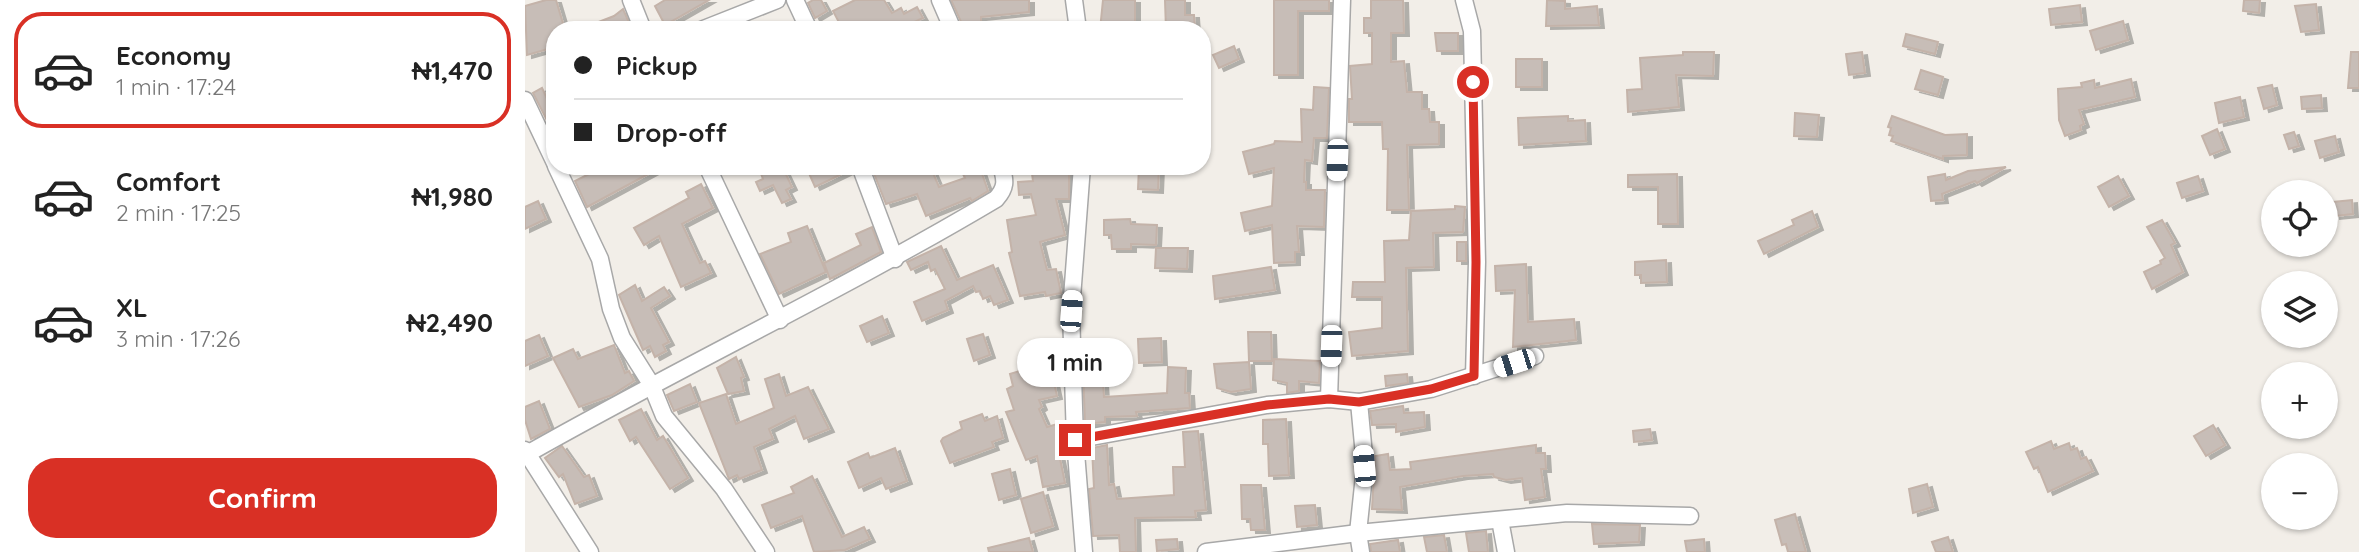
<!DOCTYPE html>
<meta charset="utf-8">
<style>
body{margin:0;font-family:Quicksand,sans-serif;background:#f6f6f6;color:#222;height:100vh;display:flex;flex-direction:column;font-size:26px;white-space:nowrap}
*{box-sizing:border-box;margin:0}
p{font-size:23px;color:#767676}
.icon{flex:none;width:38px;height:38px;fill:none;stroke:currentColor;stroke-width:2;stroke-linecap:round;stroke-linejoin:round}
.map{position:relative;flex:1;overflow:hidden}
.side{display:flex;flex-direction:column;background:#fff;width:525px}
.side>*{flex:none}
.banner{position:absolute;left:21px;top:21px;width:665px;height:154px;border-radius:28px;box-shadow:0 2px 5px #0004;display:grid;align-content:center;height:154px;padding:0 28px;background:#fff}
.tools{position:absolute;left:1736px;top:180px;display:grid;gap:14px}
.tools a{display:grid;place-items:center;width:77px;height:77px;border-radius:50%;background:#fff;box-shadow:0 2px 5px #0004;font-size:35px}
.end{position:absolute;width:32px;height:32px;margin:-16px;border:9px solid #d93025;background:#fff;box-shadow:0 0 0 4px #fff}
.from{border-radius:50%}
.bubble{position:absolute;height:49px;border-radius:24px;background:#fff;box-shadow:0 2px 5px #0004;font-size:23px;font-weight:700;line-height:49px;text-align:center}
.car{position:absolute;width:21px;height:42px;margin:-21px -10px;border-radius:9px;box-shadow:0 0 5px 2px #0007;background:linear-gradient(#fff 24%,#345 0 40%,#fff 0 76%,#345 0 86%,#fff 0)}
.banner b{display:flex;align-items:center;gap:24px;height:66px;font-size:26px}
.banner b+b{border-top:2px solid #e0e0e0}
.banner i{width:18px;height:18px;background:#222}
ul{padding:12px 0 0;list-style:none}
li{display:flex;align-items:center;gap:21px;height:116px;margin:0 14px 10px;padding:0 14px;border:4px solid transparent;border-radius:28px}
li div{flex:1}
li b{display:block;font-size:26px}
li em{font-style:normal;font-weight:700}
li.selected{border-color:#d93025}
li>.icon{width:63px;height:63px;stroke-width:1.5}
.primary-button{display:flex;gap:14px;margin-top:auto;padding:14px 28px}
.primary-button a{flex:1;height:80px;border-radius:28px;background:#d93025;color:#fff;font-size:28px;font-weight:700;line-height:80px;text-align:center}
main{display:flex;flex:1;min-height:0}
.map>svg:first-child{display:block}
</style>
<main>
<section class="side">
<ul>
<li class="selected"><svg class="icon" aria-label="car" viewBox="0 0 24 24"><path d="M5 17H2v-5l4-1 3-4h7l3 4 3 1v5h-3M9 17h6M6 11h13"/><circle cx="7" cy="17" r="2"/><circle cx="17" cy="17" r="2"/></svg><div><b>Economy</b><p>1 min · 17:24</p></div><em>₦1,470</em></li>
<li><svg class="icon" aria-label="car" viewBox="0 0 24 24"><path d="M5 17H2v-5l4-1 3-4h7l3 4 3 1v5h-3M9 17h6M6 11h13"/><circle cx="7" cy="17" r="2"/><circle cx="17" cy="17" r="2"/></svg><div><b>Comfort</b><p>2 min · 17:25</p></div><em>₦1,980</em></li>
<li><svg class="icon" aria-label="car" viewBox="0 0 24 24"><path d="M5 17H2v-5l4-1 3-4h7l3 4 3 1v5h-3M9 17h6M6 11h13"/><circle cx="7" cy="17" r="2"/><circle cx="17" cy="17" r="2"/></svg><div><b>XL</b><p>3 min · 17:26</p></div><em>₦2,490</em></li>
</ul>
<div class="primary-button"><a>Confirm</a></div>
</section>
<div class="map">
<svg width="1834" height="552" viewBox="0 0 1834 552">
<defs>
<filter id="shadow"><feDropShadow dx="5" dy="3" stdDeviation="0" flood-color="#0004"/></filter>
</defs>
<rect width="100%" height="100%" fill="#f2eee8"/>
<g fill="#c7bdb7" stroke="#c4b3a9" stroke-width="2" filter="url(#shadow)">
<polygon points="21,0 31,0 40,30 30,30 30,47 2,55 0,6"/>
<polygon points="140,0 184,0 140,25 130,6"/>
<polygon points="288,0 296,0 302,11 290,18 283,3"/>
<polygon points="330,0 359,0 367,13 376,8 379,14 392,7 398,18 385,24 388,30 318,30 308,11"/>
<polygon points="426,0 504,0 504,12 456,17 456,22 437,24"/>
<polygon points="578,0 610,0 610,30 575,30"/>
<polygon points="640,0 660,0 660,15 669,15 670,30 641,30"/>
<polygon points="749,0 804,0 804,11 773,11 773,75 749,75"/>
<polygon points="846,0 878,0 879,33 866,33 866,62 879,61 882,92 897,92 897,109 904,109 905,122 914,122 914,144 882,145 884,210 862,210 863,149 858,149 857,122 824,122 824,99 827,99 825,66 847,64 847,33 839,33 839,18 846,18"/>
<polygon points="1022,0 1040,1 1040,9 1072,6 1074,25 1021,26"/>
<polygon points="1719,0 1735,0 1734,13 1718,11"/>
<polygon points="1791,4 1794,30 1776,32 1770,6"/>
<polygon points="1555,5 1557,22 1526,25 1524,9"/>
<polygon points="98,9 106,27 53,30 89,16"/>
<polygon points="1598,21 1603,40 1571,50 1565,31"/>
<polygon points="910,33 933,33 933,51 912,51"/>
<polygon points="1381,34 1413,42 1410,54 1378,46"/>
<polygon points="709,46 714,59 694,68 688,55"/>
<polygon points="1158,52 1189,52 1188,76 1151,75 1154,107 1103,112 1102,90 1117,89 1115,58 1158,55"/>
<polygon points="1337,52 1340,73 1324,75 1321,54"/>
<polygon points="1826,52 1834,52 1834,88 1823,88"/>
<rect x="991" y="59" width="26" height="28"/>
<polygon points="1396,70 1418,77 1413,95 1390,89"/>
<polygon points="1606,79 1610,97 1554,110 1559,124 1555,126 1556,130 1540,136 1534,120 1533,89 1557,87 1556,83 1569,80 1570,88"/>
<polygon points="1747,85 1752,105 1739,109 1733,88"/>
<polygon points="789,87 804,88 802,138 789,138 787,161 780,160 779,182 781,182 781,190 800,190 799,227 772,226 774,252 770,252 770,262 749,263 747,225 720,231 716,213 747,206 749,168 724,174 718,152 749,144 750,141 777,142 776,109 788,110"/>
<polygon points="17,88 25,105 30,103 30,136 8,93"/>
<polygon points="1796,95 1797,108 1777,109 1776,97"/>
<polygon points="1715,97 1719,117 1694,123 1690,103"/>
<polygon points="1270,113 1294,115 1292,137 1269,136"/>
<polygon points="1043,116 1043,121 1060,120 1061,141 994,145 993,118"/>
<polygon points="1367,116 1420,135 1442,134 1442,155 1418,156 1418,159 1366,141 1368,136 1364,135 1366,128 1363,127"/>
<polygon points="1692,129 1700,149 1685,155 1677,136"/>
<polygon points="1769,132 1774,146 1764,149 1759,135"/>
<polygon points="1810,136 1814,152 1795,158 1790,141"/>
<polygon points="80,166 138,166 62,207 50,181"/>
<polygon points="233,166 257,166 267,187 261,190 266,199 257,203 248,185 235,191 231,182 238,179"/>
<polygon points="294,166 325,166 325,170 290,187 283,171"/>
<polygon points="346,166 405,166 414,187 440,178 438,174 455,168 463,191 447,201 445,198 401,216 392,194 361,204"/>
<polygon points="506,166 544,166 544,199 531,199 540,235 515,242 522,270 531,269 536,293 521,296 520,292 495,296 484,253 487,252 482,220 511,215 506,194 494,195 493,182 508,181"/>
<polygon points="614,166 634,166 633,190 613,189"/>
<polygon points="1481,167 1452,183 1450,181 1417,194 1418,200 1406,201 1403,177 1420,174 1421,180 1443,171"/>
<polygon points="1152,174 1153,224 1133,224 1133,187 1103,187 1103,175"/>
<polygon points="1593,176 1604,196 1584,207 1573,187"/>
<polygon points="1673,176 1678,191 1657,198 1652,183"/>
<polygon points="176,184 188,208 157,224 175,263 180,261 186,273 156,287 134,236 119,245 109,228 164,198 161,192"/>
<polygon points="1827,200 1828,214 1810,216 1808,202"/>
<polygon points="13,201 21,219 0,229 0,207"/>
<polygon points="930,206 940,207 938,232 908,233 909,267 881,268 883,351 827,356 824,332 857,328 857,297 827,297 828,282 860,282 859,241 884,240 886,211 930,209"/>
<polygon points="1287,211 1293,227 1239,254 1233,241 1269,225 1267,220"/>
<polygon points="605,219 606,224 632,225 631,245 606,244 606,249 587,249 586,235 579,235 579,220"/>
<polygon points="1637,220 1650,243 1646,245 1658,272 1627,289 1619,272 1636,264 1635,261 1640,258 1622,227"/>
<polygon points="282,226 301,272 254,294 235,254 266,242 263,233"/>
<polygon points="347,227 356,252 305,279 299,263 336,245 331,234"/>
<rect x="932" y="242" width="9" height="19"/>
<polygon points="416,246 432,280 468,265 483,300 469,305 465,296 458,299 455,291 451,292 448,286 420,301 423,310 397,321 389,302 420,289 410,269 406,271 403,262 386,270 382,262"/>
<polygon points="631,248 663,248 662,269 630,268"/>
<polygon points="1141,260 1142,282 1116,283 1116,275 1110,275 1110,262"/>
<polygon points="1001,264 1003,322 1049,319 1051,340 988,347 990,290 971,291 970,266"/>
<polygon points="746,267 750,290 690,299 688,276"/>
<polygon points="110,285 117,301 139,287 145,296 126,308 144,342 138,345 141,351 130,357 125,346 118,350 94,295"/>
<polygon points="357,316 364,333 342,342 335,326"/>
<polygon points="723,332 746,332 747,361 724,361"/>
<polygon points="458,334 465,355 449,361 442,339"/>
<polygon points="14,335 23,356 0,366 0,341"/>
<polygon points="636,338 637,362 614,363 613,339"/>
<polygon points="89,345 100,373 104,371 109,381 87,395 54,407 28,358 48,349 53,359"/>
<polygon points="517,354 519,361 524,360 532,396 514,400 517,407 514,409 522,427 536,423 540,447 533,449 540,483 518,487 512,456 501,460 481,412 489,410 482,389 488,386 485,374 504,368 503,357"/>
<polygon points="211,357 219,377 216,378 219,391 203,394 192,368"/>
<polygon points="749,359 795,361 794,383 774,381 774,391 762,393 762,383 748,380"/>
<polygon points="724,362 726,389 706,392 692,388 689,364"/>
<polygon points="577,367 579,397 642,393 643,367 661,368 660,393 664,393 665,408 611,412 612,416 580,417 580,422 560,424 558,369"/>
<polygon points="254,374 261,396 283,387 304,429 279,439 270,416 244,429 248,439 229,447 237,470 214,479 212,475 204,479 174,403 201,394 211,424 249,408 240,379"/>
<polygon points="882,374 883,383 861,386 860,376"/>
<polygon points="165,384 172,402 149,411 142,395"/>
<polygon points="14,401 25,429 6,439 0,420 0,407"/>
<polygon points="878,406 879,413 899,412 900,427 871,432 871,424 847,425 845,411"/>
<polygon points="116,409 132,440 138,436 163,478 145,489 111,437 105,441 94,420"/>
<polygon points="457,414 460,421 472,416 478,438 467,442 469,447 425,463 416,441 418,438 437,429 435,422"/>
<polygon points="761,419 764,475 744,476 743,444 738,444 738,420"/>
<polygon points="1688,425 1700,445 1681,456 1669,436"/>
<polygon points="1125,429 1127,440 1109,442 1108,431"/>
<polygon points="673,431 681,510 670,511 671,517 610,518 611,552 595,552 594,535 568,536 564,489 569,488 567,448 582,445 584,485 589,484 592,499 649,495 648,467 660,467 658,432"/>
<polygon points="1526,441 1529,449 1544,443 1546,450 1552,448 1556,459 1561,457 1568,471 1523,492 1513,467 1509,469 1501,452"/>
<polygon points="1011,445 1011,453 1020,453 1021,469 1016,469 1020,497 1000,500 997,478 981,480 969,477 968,474 938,476 875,487 877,510 847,509 850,456 863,454 865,470 886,469 885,462"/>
<polygon points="37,446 59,477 64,475 72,496 50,504 38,474 34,477 20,458"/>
<polygon points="370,448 382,481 361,489 356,478 334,488 323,462 343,453 345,458"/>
<polygon points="485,469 491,495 474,500 467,474"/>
<polygon points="287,476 317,537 339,527 345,539 320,550 289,552 277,516 246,528 237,505 269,493 266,487"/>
<polygon points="1402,484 1408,507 1388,513 1384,489"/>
<polygon points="716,485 736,485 740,530 726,530 725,519 717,519"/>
<polygon points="518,492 528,526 506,533 496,499"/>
<polygon points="790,505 792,525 772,527 770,506"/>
<polygon points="1270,514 1281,552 1263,552 1261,544 1257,545 1250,520"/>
<polygon points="1067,524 1115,525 1114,542 1069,544"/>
<polygon points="961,531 963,552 944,552 941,533"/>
<polygon points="919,535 922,552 902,552 899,537"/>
<polygon points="1423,537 1428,552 1411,552 1407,542"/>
<polygon points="504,538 508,552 464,552 463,548"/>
<polygon points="652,539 653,549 632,551 631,540"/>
<polygon points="1179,539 1180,552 1162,552 1160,541"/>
<polygon points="873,540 875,552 846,552 845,544"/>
</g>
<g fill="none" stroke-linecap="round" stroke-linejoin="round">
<defs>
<g id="street">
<polyline points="106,0 118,30"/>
<polyline points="270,0 284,30"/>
<polyline points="415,0 428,30"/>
<polyline points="549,0 553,30"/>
<polyline points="939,0 947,31 952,262 949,376"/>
<polyline points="176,30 252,0"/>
<polyline points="0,100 30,163"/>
<polyline points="31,166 75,259 86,309 97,338 126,384 139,416 199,489 241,552"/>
<polyline points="182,166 255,320"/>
<polyline points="335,166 370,259"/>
<polyline points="557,166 546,311 550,440 559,552"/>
<polyline points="804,399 817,0"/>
<polyline points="834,402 840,466 833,533 836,552"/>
<polyline points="550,440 742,405 804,399 834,402 906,389 1010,356"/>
<polyline points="0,450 65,552"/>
<path d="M2,454c155,-88 316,-164 469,-255 10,-11 10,-18 5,-33"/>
<polyline points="975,520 981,552"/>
<polyline points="681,552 833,533 1042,513 1165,516"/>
</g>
</defs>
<use href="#street" stroke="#a8a8a8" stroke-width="19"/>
<use href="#street" stroke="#fff" stroke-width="16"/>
</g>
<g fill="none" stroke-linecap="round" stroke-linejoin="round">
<polyline stroke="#d93025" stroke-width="9" points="550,440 742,405 804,399 834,402 906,389 949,376 951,262 948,82"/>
</g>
</svg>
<div class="tools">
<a><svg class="icon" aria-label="locate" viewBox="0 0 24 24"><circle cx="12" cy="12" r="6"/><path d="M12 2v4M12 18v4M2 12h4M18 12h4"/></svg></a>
<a><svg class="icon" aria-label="layers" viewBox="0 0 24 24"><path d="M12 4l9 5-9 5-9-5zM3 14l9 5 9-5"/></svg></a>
<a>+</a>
<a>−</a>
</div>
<i class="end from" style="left:948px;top:82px"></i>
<i class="end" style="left:550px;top:440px"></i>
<div class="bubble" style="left:492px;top:338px;width:116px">1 min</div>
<i class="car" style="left:812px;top:160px;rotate:182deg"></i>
<i class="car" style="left:546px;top:311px;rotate:4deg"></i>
<i class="car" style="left:806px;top:346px;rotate:182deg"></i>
<i class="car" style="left:989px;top:363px;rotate:252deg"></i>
<i class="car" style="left:839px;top:466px;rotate:355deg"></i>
<div class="banner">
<b><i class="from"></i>Pickup</b>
<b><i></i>Drop-off</b>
</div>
</div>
</main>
